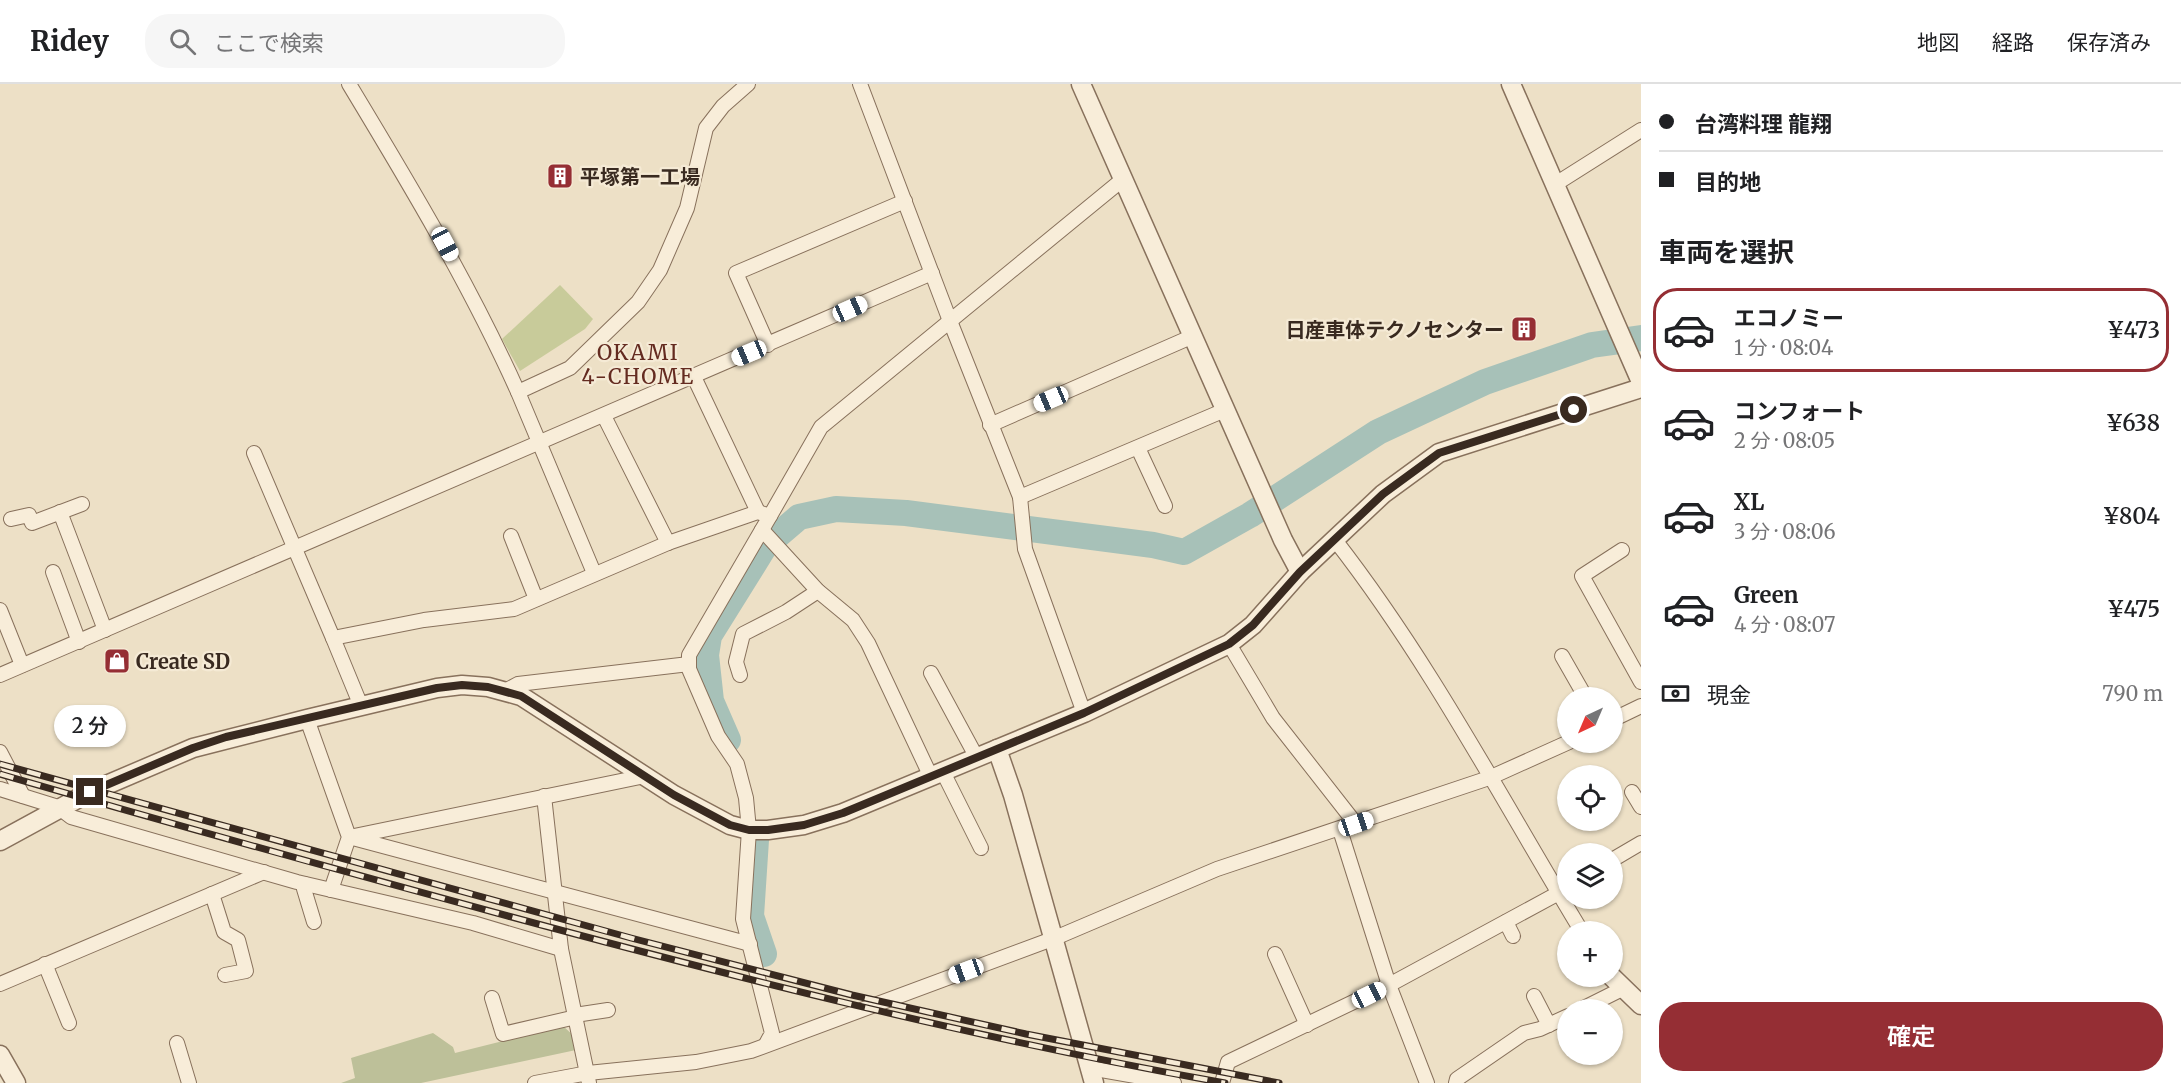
<!DOCTYPE html>
<html lang="ja">
<meta charset="utf-8">
<style>
body{margin:0;font-family:Merriweather,"Noto Sans JP",serif;background:#f6f6f6;color:#202124;height:100vh;display:flex;flex-direction:column;font-size:22px;white-space:nowrap}
*{box-sizing:border-box;margin:0}
p{font-size:20px;color:#757577}
.icon{flex:none;width:33px;height:33px;fill:none;stroke:currentColor;stroke-width:2;stroke-linecap:round;stroke-linejoin:round}
.map{position:relative;flex:1;overflow:hidden}
.details{display:flex;flex-direction:column;background:#fff;width:540px}
.details>*{flex:none}
.guide{display:grid;align-content:center;height:132px;padding:0 18px;background:#fff}
.needle{width:39px;rotate:224deg}
.controls{position:absolute;left:1557px;top:603px;display:grid;gap:12px}
.controls a{display:grid;place-items:center;width:66px;height:66px;border-radius:50%;background:#fff;box-shadow:0 2px 4px #0004;font-size:30px}
.end{position:absolute;width:27px;height:27px;margin:-14px;border:8px solid #392a20;background:#fff;box-shadow:0 0 0 3px #fff}
.from{border-radius:50%}
.bubble{position:absolute;height:42px;border-radius:21px;background:#fff;box-shadow:0 2px 4px #0004;font-size:20px;font-weight:600;line-height:42px;text-align:center}
.car{position:absolute;width:18px;height:36px;margin:-18px -9px;border-radius:8px;box-shadow:0 0 4px 2px #0007;background:linear-gradient(#fff 24%,#345 0 40%,#fff 0 76%,#345 0 86%,#fff 0)}
.guide b{display:flex;align-items:center;gap:21px;height:57px;font-size:22px}
.guide b+b{border-top:2px solid #e0e0e0}
.guide i{width:15px;height:15px;background:#202124}
ul{padding:0;list-style:none}
li{display:flex;align-items:center;gap:18px;height:84px;margin:0 12px 9px;padding:0 6px;border:3px solid transparent;border-radius:24px}
li div{flex:1}
li b{display:block;font-size:22px}
li em{font-style:normal;font-weight:600}
li.on{border-color:#952e34}
li>.icon{width:54px;height:54px;stroke-width:1.5}
h2{padding:0 18px;font-size:27px;line-height:72px}
.pay{display:flex;align-items:center;gap:15px;height:66px;padding:0 18px;font-size:22px}
.pay p{margin-inline-start:auto}
.action{display:flex;gap:12px;margin-top:auto;padding:12px 18px}
.action a{flex:1;height:69px;border-radius:24px;background:#952e34;color:#fff;font-size:24px;font-weight:600;line-height:69px;text-align:center}
header{display:flex;align-items:center;gap:36px;box-sizing:border-box;height:84px;padding:0 30px;background:#fff;border-bottom:2px solid #e0e0e0}
header strong{font-size:28px}
nav{display:flex;gap:33px;margin-inline-start:auto;font-size:21px}
.search{width:420px;height:54px;background:#f6f6f6;display:flex;align-items:center;gap:15px;box-sizing:border-box;padding:0 21px;border-radius:24px;color:#757577;font-size:22px}
main{display:flex;flex:1;min-height:0}
.map>svg:first-child{display:block}
</style>
<header>
<strong>Ridey</strong>
<div class="search"><svg class="icon" aria-label="search" viewBox="0 0 24 24"><circle cx="10" cy="10" r="6"/><path d="M15 15l6 6"/></svg>ここで検索</div>
<nav><a>地図</a><a>経路</a><a>保存済み</a></nav>
</header>
<main>
<div class="map">
<svg width="1641" height="999" viewBox="0 0 1641 999">
<rect width="100%" height="100%" fill="#ede0c6"/>
<polygon fill="#c8cb9a" points="560,201 593,235 585,245 520,287 502,255"/>
<polygon fill="#bdc099" points="563,942 574,952 576,966 421,999 341,999 355,994 351,974 433,949 453,963 455,969"/>
<g fill="none" stroke-linecap="round" stroke-linejoin="round">
<g stroke="#a7c1b8" stroke-width="26">
<polyline points="728,656 711,617 706,571 709,552 765,462 799,433 836,425 906,429 1153,461 1184,468 1250,431 1378,348 1485,298 1592,261 1641,254"/>
<polyline points="756,756 751,832 764,870"/>
</g>
<defs>
<g id="minor">
<path d="M349,0c61,101 121,201 169,308"/>
<polyline points="860,0 950,237 1122,96"/>
<polyline points="1554,101 1641,46"/>
<polyline points="768,261 736,189 905,117"/>
<polyline points="694,293 758,428"/>
<polyline points="604,332 668,459"/>
<polyline points="990,341 1191,253"/>
<polyline points="1138,364 1165,422"/>
<polyline points="254,369 333,554"/>
<polyline points="1020,413 1225,326"/>
<polyline points="60,428 105,546"/>
<polyline points="770,432 821,343 950,237 1020,413 1025,465 1084,629"/>
<polyline points="11,435 29,431 32,439 82,420"/>
<polyline points="762,446 818,507 853,536 868,559 931,693"/>
<polyline points="511,452 536,515"/>
<path d="M1335,456c95,122 167,260 247,392"/>
<polyline points="1622,466 1582,492 1641,598"/>
<polyline points="53,488 79,558"/>
<polyline points="594,489 518,308 570,284 638,218 660,186 687,124 706,44 723,22 748,0"/>
<polyline points="0,526 22,581"/>
<polyline points="1229,560 1273,634 1356,740"/>
<polyline points="1562,572 1586,614"/>
<polyline points="931,589 977,674"/>
<polyline points="0,591 932,189"/>
<polyline points="740,591 736,578 743,550 786,528 818,507"/>
<polyline points="505,607 518,600 689,580"/>
<polyline points="361,622 333,554 424,536 514,525 668,459 758,428 770,432 689,571 689,585 718,652 737,680 746,714 749,746 743,835 772,949 766,960"/>
<polyline points="307,635 349,753 331,806"/>
<polyline points="1612,636 1641,622"/>
<polyline points="0,668 23,712"/>
<polyline points="943,688 981,764"/>
<polyline points="0,705 58,723 71,733 297,798 473,839 561,865"/>
<polyline points="1632,708 1641,723"/>
<polyline points="544,712 561,865 589,999"/>
<polyline points="1340,746 1389,901 1427,999"/>
<polyline points="354,752 645,692"/>
<polyline points="349,753 750,860"/>
<polyline points="1612,776 1641,759"/>
<polyline points="305,800 304,805 314,838"/>
<polyline points="212,810 224,848 238,856 246,887 225,891"/>
<polyline points="1506,838 1513,852"/>
<polyline points="1275,870 1307,941"/>
<polyline points="45,880 69,939"/>
<polyline points="0,900 264,788"/>
<polyline points="1534,912 1549,941"/>
<polyline points="492,914 503,950 576,933"/>
<polyline points="1580,926 1622,905"/>
<polyline points="575,931 608,926"/>
<polyline points="177,959 189,999"/>
<polyline points="1090,984 1174,999"/>
<polyline points="535,999 588,989 696,978 751,967 1055,854 1217,785 1489,694 1569,658"/>
<polyline points="1222,999 1228,978 1389,901 1568,804"/>
<polyline points="1456,999 1457,995 1524,949 1540,945 1568,932"/>
</g>
<g id="tertiary">
<polyline points="1081,0 1283,456 1300,488"/>
<polyline points="1511,0 1641,298"/>
<polyline points="997,665 1013,711 1094,999"/>
<polyline points="0,757 90,708 193,664 307,635 437,604 462,601 488,603 521,612 674,711 730,741 749,746 768,746 804,741 843,729 1084,629 1229,560 1253,541 1300,488 1383,410 1439,369 1641,304"/>
<polyline points="1611,892 1641,921"/>
<polyline points="0,971 16,999"/>
</g>
</defs>
<use href="#minor" stroke="#88715c" stroke-width="16"/>
<use href="#tertiary" stroke="#88715c" stroke-width="21"/>
<use href="#minor" stroke="#f8edd9" stroke-width="14"/>
<use href="#tertiary" stroke="#f8edd9" stroke-width="18"/>
<defs>
<g id="rail">
<polyline points="0,680 631,854 852,911 1026,950 1279,999"/>
<path d="M0,690c169,49 338,96 508,142 237,64 475,124 717,167"/>
</g>
</defs>
<use href="#rail" stroke="#392a20" stroke-width="7"/>
<use href="#rail" stroke="#f5ead5" stroke-width="4.5" stroke-dasharray="14" stroke-linecap="butt"/>
</g>
<g fill="none" stroke-linecap="round" stroke-linejoin="round">
<polyline stroke="#392a20" stroke-width="8" points="90,708 193,664 226,653 437,604 462,601 488,603 521,612 674,711 730,741 749,746 768,746 804,741 843,729 1084,629 1229,560 1253,541 1300,488 1383,410 1439,369 1574,326"/>
</g>
<defs>
<symbol id="building-square" viewBox="-11 -11 22 22"><rect x="-9" y="-9" width="18" height="18" rx="4" fill="#952e34" stroke="#f5ead5"/><path d="M-4-6H4V6H1V3H-1V6H-4ZM-2.5-4.3h1.7v1.8h-1.7ZM.8-4.3h1.7v1.8H.8ZM-2.5-1h1.7V.8h-1.7ZM.8-1h1.7V.8H.8Z" fill="#fff"/></symbol>
<symbol id="shop-square" viewBox="-11 -11 22 22"><rect x="-9" y="-9" width="18" height="18" rx="4" fill="#952e34" stroke="#f5ead5"/><path d="M-5-2.5h2.3a2.7 3.5 0 0 1 5.4 0H5L5.5 6h-11ZM-1.5-2.5h3a1.5 2.3 0 0 0-3 0Z" fill="#fff"/></symbol>
</defs>
<g fill-rule="evenodd">
<use href="#building-square" x="545" y="77" width="30" height="30"/>
<use href="#building-square" x="1509" y="230" width="30" height="30"/>
<use href="#shop-square" x="102" y="562" width="30" height="30"/>
</g>
<g text-anchor="middle" dominant-baseline="central" stroke-width="4.5" stroke-linejoin="round" paint-order="stroke">
<g font-size="20" font-weight="bold" fill="#392a20" stroke="#f5ead5" text-anchor="start">
<text x="580" y="92">平塚第一工場</text>
<text x="1504" y="245" text-anchor="end">日産車体テクノセンター</text>
<text x="136" y="577">Create SD</text>
</g>
<g font-size="21" letter-spacing="1.5" fill="#642b20" stroke="#f5ead5">
<text x="638" y="268">OKAMI<tspan x="638" dy="24">4-CHOME</tspan></text>
</g>
</g>
</svg>
<div class="controls">
<a><svg class="needle" viewBox="-14 -14 28 28"><path d="M0-13l5 13h-10z" fill="#e53935"/><path d="M0 13l5-13h-10z" fill="#757577"/></svg></a>
<a><svg class="icon" aria-label="locate" viewBox="0 0 24 24"><circle cx="12" cy="12" r="6"/><path d="M12 2v4M12 18v4M2 12h4M18 12h4"/></svg></a>
<a><svg class="icon" aria-label="layers" viewBox="0 0 24 24"><path d="M12 4l9 5-9 5-9-5zM3 14l9 5 9-5"/></svg></a>
<a>+</a>
<a>−</a>
</div>
<i class="end from" style="left:1574px;top:326px"></i>
<i class="end" style="left:90px;top:708px"></i>
<div class="bubble" style="left:54px;top:621px;width:72px">2 分</div>
<i class="car" style="left:445px;top:160px;rotate:152deg"></i>
<i class="car" style="left:850px;top:225px;rotate:66deg"></i>
<i class="car" style="left:749px;top:269px;rotate:247deg"></i>
<i class="car" style="left:1051px;top:315px;rotate:247deg"></i>
<i class="car" style="left:1356px;top:740px;rotate:71deg"></i>
<i class="car" style="left:966px;top:887px;rotate:250deg"></i>
<i class="car" style="left:1369px;top:911px;rotate:64deg"></i>
</div>
<section class="details">
<div class="guide">
<b><i class="from"></i>台湾料理 龍翔</b>
<b><i></i>目的地</b>
</div>
<h2>車両を選択</h2>
<ul>
<li class="on"><svg class="icon" aria-label="car" viewBox="0 0 24 24"><path d="M5 17H2v-5l4-1 3-4h7l3 4 3 1v5h-3M9 17h6M6 11h13"/><circle cx="7" cy="17" r="2"/><circle cx="17" cy="17" r="2"/></svg><div><b>エコノミー</b><p>1 分 · 08:04</p></div><em>¥473</em></li>
<li><svg class="icon" aria-label="car" viewBox="0 0 24 24"><path d="M5 17H2v-5l4-1 3-4h7l3 4 3 1v5h-3M9 17h6M6 11h13"/><circle cx="7" cy="17" r="2"/><circle cx="17" cy="17" r="2"/></svg><div><b>コンフォート</b><p>2 分 · 08:05</p></div><em>¥638</em></li>
<li><svg class="icon" aria-label="car" viewBox="0 0 24 24"><path d="M5 17H2v-5l4-1 3-4h7l3 4 3 1v5h-3M9 17h6M6 11h13"/><circle cx="7" cy="17" r="2"/><circle cx="17" cy="17" r="2"/></svg><div><b>XL</b><p>3 分 · 08:06</p></div><em>¥804</em></li>
<li><svg class="icon" aria-label="car" viewBox="0 0 24 24"><path d="M5 17H2v-5l4-1 3-4h7l3 4 3 1v5h-3M9 17h6M6 11h13"/><circle cx="7" cy="17" r="2"/><circle cx="17" cy="17" r="2"/></svg><div><b>Green</b><p>4 分 · 08:07</p></div><em>¥475</em></li>
</ul>
<div class="pay"><svg class="icon" aria-label="cash" viewBox="0 0 24 24"><path d="M3 7h18v10H3z"/><circle cx="12" cy="12" r="2"/></svg>現金<p>790 m</p></div>
<div class="action"><a>確定</a></div>
</section>
</main>
